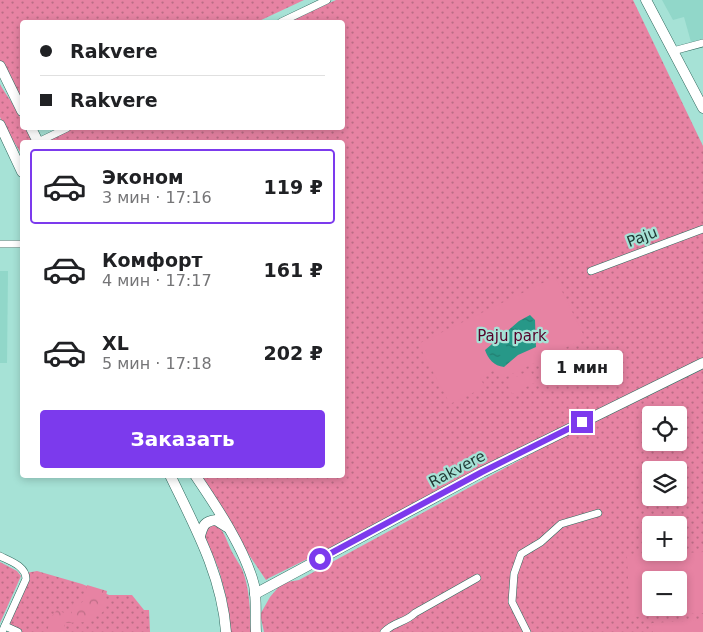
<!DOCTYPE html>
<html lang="ru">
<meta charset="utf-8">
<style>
body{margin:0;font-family:"DejaVu Sans",sans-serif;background:#f6f6f6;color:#202124;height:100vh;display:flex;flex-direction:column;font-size:19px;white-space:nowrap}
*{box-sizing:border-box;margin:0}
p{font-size:16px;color:#757577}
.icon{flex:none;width:28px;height:28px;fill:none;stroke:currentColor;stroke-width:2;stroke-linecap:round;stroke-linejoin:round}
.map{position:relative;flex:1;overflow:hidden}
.details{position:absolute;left:20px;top:140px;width:325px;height:338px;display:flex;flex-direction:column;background:#fff;border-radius:5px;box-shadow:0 2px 8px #0003}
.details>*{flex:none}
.hud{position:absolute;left:20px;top:20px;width:325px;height:110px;border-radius:5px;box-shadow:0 2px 8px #0003;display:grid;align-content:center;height:110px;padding:0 20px;background:#fff}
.tools{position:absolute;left:642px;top:406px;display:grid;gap:10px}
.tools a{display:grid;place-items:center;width:45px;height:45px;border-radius:5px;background:#fff;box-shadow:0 2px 8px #0003;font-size:25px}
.end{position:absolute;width:22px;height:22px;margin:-11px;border:6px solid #7c3aed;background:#fff;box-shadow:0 0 0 2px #fff}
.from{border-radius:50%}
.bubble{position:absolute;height:35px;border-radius:5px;background:#fff;box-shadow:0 2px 8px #0003;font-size:16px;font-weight:700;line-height:35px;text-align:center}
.hud b{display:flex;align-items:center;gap:18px;height:48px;font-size:19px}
.hud b+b{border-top:1px solid #e0e0e0}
.hud i{width:12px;height:12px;background:#202124}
ul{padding:9px 0 0;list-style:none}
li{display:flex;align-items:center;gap:15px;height:75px;margin:0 10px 8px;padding:0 10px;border:2px solid transparent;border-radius:5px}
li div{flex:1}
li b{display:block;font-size:19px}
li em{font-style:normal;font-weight:700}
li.selected{border-color:#7c3aed}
li>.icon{width:45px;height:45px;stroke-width:1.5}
.button{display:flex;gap:10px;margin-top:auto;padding:10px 20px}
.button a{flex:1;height:58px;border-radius:5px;background:#7c3aed;color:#fff;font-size:20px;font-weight:700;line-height:58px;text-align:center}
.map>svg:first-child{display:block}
</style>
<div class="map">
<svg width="703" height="632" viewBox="0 0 703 632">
<defs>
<pattern id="grass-dots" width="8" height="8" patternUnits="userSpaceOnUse" patternTransform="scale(1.25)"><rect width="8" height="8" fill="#e783a3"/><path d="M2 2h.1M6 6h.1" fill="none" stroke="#bb6c85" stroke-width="1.8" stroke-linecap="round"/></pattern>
<pattern id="forest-crowns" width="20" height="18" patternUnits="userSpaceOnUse" patternTransform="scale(1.25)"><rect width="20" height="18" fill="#e783a3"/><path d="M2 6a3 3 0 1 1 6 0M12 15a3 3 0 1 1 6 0" fill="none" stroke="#bb6c85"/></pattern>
<pattern id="water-ripples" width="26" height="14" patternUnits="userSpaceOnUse" patternTransform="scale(1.25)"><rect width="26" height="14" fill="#279888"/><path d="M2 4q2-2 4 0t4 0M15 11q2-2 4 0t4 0" fill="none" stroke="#217d70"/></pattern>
</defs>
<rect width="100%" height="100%" fill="#a6e2d6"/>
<g fill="#91d7c9">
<polygon points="662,0 703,0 703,39 691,42 684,17 673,20"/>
<polygon points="0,271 8,271 7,363 0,363"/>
</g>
<g fill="url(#grass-dots)" fill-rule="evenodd">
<polygon points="0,0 304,0 257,22 22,22 22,99 0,64"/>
<polygon points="336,0 633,0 703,146 703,363 269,578 266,580 195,475 342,475 342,142 48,142 46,138 67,128 342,128 342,22 288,22"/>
<path d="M0,84c7,14 22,28 22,44h3l8,14h-11v14c-6,-14 -18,-25 -22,-39 0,-10 0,-23 0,-33z"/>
<path d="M703,369v263h-439l-3,-14v-5l9,-16 12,-14 17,-3 254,-138zM651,415h28v27h-28zM651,470h28v28h-28zM651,525h28v27h-28zM651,580h28v28h-28z"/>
<path d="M217,525c8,7 10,17 15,27 3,6 7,11 10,17 8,20 8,42 9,63h-20l-5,-35 -7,-27 -15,-36 3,-8z"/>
<polygon points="0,562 17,571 21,576 0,623"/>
<polygon points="37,571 82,584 109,595 132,595 144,610 149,610 150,632 19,632 5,626 26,573"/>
</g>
<polygon fill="url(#forest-crowns)" points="87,585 107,591 103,612 87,622 64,623 66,632 47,632 51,617 57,610 72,616 72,604 78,605 85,600"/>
<g fill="#e783a3" fill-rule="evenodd">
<polygon points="555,277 585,338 502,379 496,369 480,378 485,387 450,404 423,353 420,343"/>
<polygon points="530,370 536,382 512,394 506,382"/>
<path d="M703,552v61l-73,4 -3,-61zM651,580h28v28h-28z"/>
<polygon points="703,620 703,632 653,632 652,623"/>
</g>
<path fill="url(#water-ripples)" d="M530,315l5,5 1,27 -18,8 -14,12c-10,-1 -16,-8 -19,-17l34,-29z"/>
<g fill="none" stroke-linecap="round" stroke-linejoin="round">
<defs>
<g id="street">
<polyline points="281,22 327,0"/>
<polyline points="673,51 703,43"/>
<polyline points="38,142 67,128"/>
<polyline points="0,244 22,244"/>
<polyline points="591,271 703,229"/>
<path d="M0,556c10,5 26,10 26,23l-24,53"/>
<polyline points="5,626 18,632"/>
<path d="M384,632c11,-11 21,-9 31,-19l62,-35"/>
<polyline points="527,632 512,602 514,574 521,554 541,542 561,524 598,513"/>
</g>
<g id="secondary">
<polyline points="646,0 703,108"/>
<polyline points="0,66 22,111"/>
<polyline points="0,125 22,172"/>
<polyline points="31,128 38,142"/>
<path d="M170,475c24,50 52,100 56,157"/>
<path d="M195,475c21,31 50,74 59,110 3,15 1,32 2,47"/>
<path d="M200,536c3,-11 5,-15 16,-16l11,7"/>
<polyline points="255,594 482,472 703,363"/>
</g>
</defs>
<use href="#street" stroke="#2e685d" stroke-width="8"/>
<use href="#secondary" stroke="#2e685d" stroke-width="11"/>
<use href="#street" stroke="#fff" stroke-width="7"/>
<use href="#secondary" stroke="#fff" stroke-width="10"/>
</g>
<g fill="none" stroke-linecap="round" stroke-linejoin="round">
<polyline stroke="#7c3aed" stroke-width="6" points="320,559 482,472 582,422"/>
</g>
<g text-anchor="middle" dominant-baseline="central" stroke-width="4.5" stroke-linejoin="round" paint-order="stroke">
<g font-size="15" fill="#1f3833" stroke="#a6e2d6">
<text transform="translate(642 237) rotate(-21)">Paju</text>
<text transform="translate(457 469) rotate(-28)">Rakvere</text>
</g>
<g font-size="15" fill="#560029" stroke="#a6e2d6">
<text x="512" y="336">Paju park</text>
</g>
</g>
</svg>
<div class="tools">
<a><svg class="icon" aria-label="locate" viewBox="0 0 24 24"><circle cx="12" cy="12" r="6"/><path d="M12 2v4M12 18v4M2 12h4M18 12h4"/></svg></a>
<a><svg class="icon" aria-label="layers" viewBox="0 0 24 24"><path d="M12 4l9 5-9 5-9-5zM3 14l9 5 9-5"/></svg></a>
<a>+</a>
<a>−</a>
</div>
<i class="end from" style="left:320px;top:559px"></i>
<i class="end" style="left:582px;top:422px"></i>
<div class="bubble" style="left:541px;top:350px;width:82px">1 мин</div>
<div class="hud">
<b><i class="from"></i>Rakvere</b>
<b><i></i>Rakvere</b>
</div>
<section class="details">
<ul>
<li class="selected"><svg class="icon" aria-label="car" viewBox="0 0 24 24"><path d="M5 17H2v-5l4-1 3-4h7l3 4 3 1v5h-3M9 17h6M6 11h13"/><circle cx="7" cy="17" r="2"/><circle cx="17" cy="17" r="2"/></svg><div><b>Эконом</b><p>3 мин · 17:16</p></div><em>119 ₽</em></li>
<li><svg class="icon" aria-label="car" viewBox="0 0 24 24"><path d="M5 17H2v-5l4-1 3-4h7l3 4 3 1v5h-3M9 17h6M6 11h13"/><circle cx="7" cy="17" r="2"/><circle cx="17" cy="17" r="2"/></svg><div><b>Комфорт</b><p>4 мин · 17:17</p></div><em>161 ₽</em></li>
<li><svg class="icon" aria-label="car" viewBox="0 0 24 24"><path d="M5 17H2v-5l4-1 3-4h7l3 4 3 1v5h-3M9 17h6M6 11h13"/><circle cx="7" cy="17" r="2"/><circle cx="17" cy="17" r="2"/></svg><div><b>XL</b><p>5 мин · 17:18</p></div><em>202 ₽</em></li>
</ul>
<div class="button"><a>Заказать</a></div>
</section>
</div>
